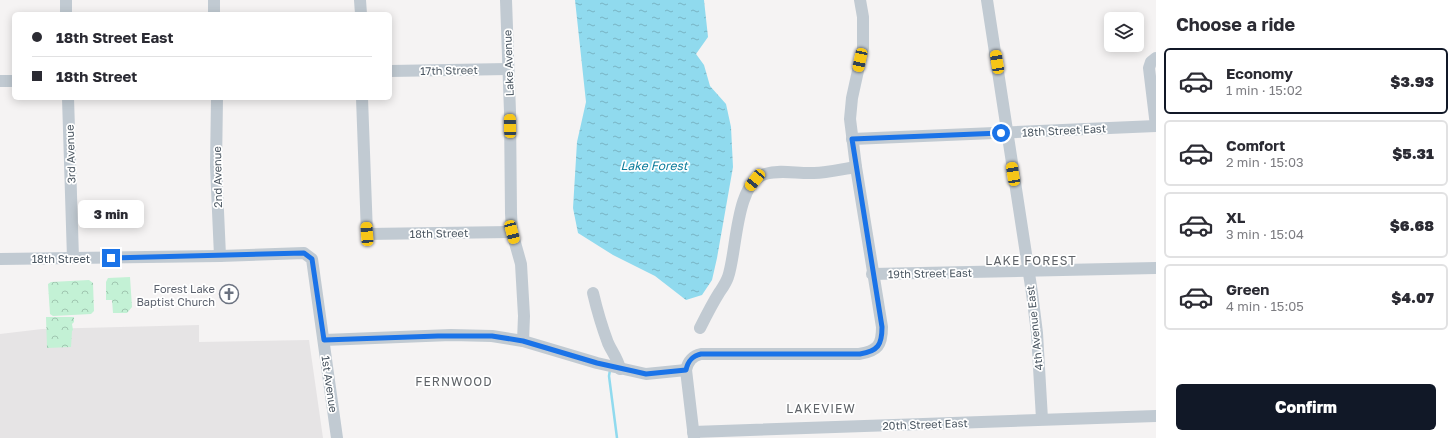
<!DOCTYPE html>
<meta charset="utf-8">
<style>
body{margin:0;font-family:"Golos Text",sans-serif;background:#f7f7f7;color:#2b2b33;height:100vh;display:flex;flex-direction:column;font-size:15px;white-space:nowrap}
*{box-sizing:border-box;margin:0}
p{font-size:13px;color:#7c7c81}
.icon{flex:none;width:22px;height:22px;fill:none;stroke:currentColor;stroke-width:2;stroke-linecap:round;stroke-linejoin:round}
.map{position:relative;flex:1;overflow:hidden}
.details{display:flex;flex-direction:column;background:#fff;width:300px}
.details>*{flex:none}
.banner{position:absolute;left:12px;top:12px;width:380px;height:88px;border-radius:6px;box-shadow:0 2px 10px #0003;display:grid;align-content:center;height:88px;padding:0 20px;background:#fff}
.controls{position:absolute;left:1104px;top:12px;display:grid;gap:8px}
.controls a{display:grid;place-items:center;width:40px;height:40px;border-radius:6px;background:#fff;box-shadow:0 2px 10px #0003;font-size:20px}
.end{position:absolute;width:18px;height:18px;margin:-9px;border:5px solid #1a73e8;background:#fff;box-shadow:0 0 0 2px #fff}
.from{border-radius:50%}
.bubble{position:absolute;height:28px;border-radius:6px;background:#fff;box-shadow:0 2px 10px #0003;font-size:13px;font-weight:800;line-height:28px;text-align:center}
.car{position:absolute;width:12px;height:24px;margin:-12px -6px;border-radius:5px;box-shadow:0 0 3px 1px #0007;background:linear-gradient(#f5c518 24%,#345 0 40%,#f5c518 0 76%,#345 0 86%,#f5c518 0)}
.banner b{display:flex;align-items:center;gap:14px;height:38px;font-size:15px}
.banner b+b{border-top:1px solid #e1e1e2}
.banner i{width:10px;height:10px;background:#2b2b33}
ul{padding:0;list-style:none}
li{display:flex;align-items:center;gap:12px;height:66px;margin:0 8px 6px;padding:0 12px;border:2px solid #e1e1e2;border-radius:6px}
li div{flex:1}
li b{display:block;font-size:15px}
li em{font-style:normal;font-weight:800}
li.active{border-color:#111827}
li>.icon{width:36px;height:36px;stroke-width:1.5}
h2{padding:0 20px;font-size:18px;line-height:48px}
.action{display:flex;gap:8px;margin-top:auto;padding:8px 20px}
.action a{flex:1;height:46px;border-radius:6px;background:#111827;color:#fff;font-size:16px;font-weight:800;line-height:46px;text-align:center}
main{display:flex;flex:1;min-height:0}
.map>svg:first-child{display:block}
</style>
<main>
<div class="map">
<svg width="1156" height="438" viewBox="0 0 1156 438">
<defs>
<pattern id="park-crowns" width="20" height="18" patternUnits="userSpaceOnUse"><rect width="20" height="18" fill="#c3f1d5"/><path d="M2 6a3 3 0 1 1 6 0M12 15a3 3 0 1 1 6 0" fill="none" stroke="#a0c6b0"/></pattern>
<pattern id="water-ripples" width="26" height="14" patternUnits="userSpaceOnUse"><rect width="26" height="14" fill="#90daee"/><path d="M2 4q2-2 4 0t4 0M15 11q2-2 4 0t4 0" fill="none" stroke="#78b4c4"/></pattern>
</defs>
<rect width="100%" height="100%" fill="#f5f3f3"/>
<polygon fill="#e6e4e5" points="199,325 199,342 309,340 323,438 0,438 0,334 42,329"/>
<g fill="url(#park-crowns)">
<polygon points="130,277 132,307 127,313 113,313 112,300 106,300 106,282 108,278"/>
<polygon points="89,280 93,283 94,311 91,314 53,316 50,314 48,284 51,282"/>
<polygon points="46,317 74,317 74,322 72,324 73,330 72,331 71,347 47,348"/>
</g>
<polygon fill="url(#water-ripples)" points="575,0 704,0 708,37 696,54 704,65 710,86 726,104 731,127 733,167 717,258 712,280 702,295 686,300 655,276 613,255 578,233 573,208 577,142 586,102"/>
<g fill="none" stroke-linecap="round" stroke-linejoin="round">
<polyline stroke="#90daee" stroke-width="2.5" points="610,370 609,376 617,438"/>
<g stroke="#c1cad2" stroke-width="12">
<polyline points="66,0 66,14"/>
<polyline points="214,0 214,14"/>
<polyline points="360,0 361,14"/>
<polyline points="506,0 510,112 511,213 512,232 521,264 524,316 523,341"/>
<polyline points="987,0 1032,293 1037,333 1042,419"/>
<polyline points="1156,58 1151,62 1149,68 1156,126"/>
<polyline points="390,71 508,69"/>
<polyline points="0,81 14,81"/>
<polyline points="68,98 73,258"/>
<polyline points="217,98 216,166 220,256"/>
<polyline points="362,98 367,234 512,232"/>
<polyline points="852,139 1156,126"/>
<polyline points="0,259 220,256 304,253 312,259 337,438"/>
<polyline points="872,274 1156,268"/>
<path d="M593,293c4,17 9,34 15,50 4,9 10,16 12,26"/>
<path d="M700,328c6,-12 12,-24 19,-35 4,-6 7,-10 9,-16 9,-25 7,-94 37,-103 16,-5 33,0 49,-1 14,0 28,-4 42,-6"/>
<polyline points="324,340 451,335 492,336 523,341 597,363 646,374 686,370"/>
<polyline points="693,432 1156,416"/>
<path d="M694,438l-8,-68c2,-9 6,-14 15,-16h158c19,-3 23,-9 23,-27l-26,-160 -6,-48 2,-21 11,-50v-31l-3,-17"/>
</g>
</g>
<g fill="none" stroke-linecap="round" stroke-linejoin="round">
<path stroke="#1a73e8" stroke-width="5" d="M111,258l193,-5 8,6 12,81 114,-4h54l31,5 74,22 36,8 13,3 40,-4c2,-9 6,-14 15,-16h159c18,-3 22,-9 22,-27l-30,-188 149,-6"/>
</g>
<defs>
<symbol id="church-ring" viewBox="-11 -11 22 22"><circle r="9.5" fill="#fff" stroke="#6b7280" stroke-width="1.5"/><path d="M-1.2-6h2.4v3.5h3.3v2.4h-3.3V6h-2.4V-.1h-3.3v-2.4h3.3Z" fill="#6b7280"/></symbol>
</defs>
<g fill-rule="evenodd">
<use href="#church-ring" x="218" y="283" width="22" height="22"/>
</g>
<g text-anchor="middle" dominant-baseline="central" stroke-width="3.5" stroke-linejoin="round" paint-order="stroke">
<g font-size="11" fill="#4a5661" stroke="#fff">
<text transform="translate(508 63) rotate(-92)">Lake Avenue</text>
<text transform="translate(449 70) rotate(-1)">17th Street</text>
<text transform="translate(1064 130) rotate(-3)">18th Street East</text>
<text transform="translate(70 154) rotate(-92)">3rd Avenue</text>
<text transform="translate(217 177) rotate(-91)">2nd Avenue</text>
<text transform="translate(439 233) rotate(-1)">18th Street</text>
<text x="61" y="258">18th Street</text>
<text transform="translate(930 273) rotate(-1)">19th Street East</text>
<text transform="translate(1034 328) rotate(-96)">4th Avenue East</text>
<text transform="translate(330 384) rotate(82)">1st Avenue</text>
<text transform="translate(925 424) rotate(-2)">20th Street East</text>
</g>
<g font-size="11" fill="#5b616d" stroke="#fff" text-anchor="end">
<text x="215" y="288">Forest Lake<tspan x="215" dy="13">Baptist Church</tspan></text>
</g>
<g font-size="12" font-style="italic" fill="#0c7c9b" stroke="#fff">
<text x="654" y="165">Lake Forest</text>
</g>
<g font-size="12" letter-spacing="1" fill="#5f6368" stroke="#fff">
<text x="1031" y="260">LAKE FOREST</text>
<text x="454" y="381">FERNWOOD</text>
<text x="821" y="408">LAKEVIEW</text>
</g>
</g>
</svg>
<div class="controls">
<a><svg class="icon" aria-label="layers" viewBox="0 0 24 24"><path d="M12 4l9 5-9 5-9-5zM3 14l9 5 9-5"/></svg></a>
</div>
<i class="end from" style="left:1001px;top:133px"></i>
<i class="end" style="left:111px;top:258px"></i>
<div class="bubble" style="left:78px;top:200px;width:66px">3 min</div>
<i class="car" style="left:860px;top:60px;rotate:192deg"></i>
<i class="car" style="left:997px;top:62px;rotate:351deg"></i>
<i class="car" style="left:510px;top:126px;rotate:359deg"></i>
<i class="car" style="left:1013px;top:174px;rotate:351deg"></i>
<i class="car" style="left:755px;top:180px;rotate:219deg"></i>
<i class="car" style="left:512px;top:232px;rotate:165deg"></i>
<i class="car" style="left:367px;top:234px;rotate:356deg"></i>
<div class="banner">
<b><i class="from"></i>18th Street East</b>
<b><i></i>18th Street</b>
</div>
</div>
<section class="details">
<h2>Choose a ride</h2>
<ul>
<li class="active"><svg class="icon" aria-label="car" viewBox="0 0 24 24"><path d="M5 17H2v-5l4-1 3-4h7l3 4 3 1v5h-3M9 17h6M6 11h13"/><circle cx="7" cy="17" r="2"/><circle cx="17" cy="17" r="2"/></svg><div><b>Economy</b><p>1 min · 15:02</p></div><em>$3.93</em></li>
<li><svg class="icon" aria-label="car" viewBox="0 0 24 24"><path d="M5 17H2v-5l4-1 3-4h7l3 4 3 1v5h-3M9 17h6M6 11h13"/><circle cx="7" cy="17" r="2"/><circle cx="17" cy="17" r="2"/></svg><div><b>Comfort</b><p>2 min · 15:03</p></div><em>$5.31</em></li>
<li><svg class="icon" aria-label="car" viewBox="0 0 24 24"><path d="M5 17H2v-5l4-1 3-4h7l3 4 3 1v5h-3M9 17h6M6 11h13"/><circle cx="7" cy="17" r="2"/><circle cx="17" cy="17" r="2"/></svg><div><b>XL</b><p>3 min · 15:04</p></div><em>$6.68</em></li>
<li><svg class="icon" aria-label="car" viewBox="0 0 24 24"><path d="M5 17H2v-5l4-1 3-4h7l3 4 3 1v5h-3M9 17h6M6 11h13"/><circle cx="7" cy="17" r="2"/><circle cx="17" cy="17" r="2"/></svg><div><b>Green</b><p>4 min · 15:05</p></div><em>$4.07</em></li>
</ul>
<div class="action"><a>Confirm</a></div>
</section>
</main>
